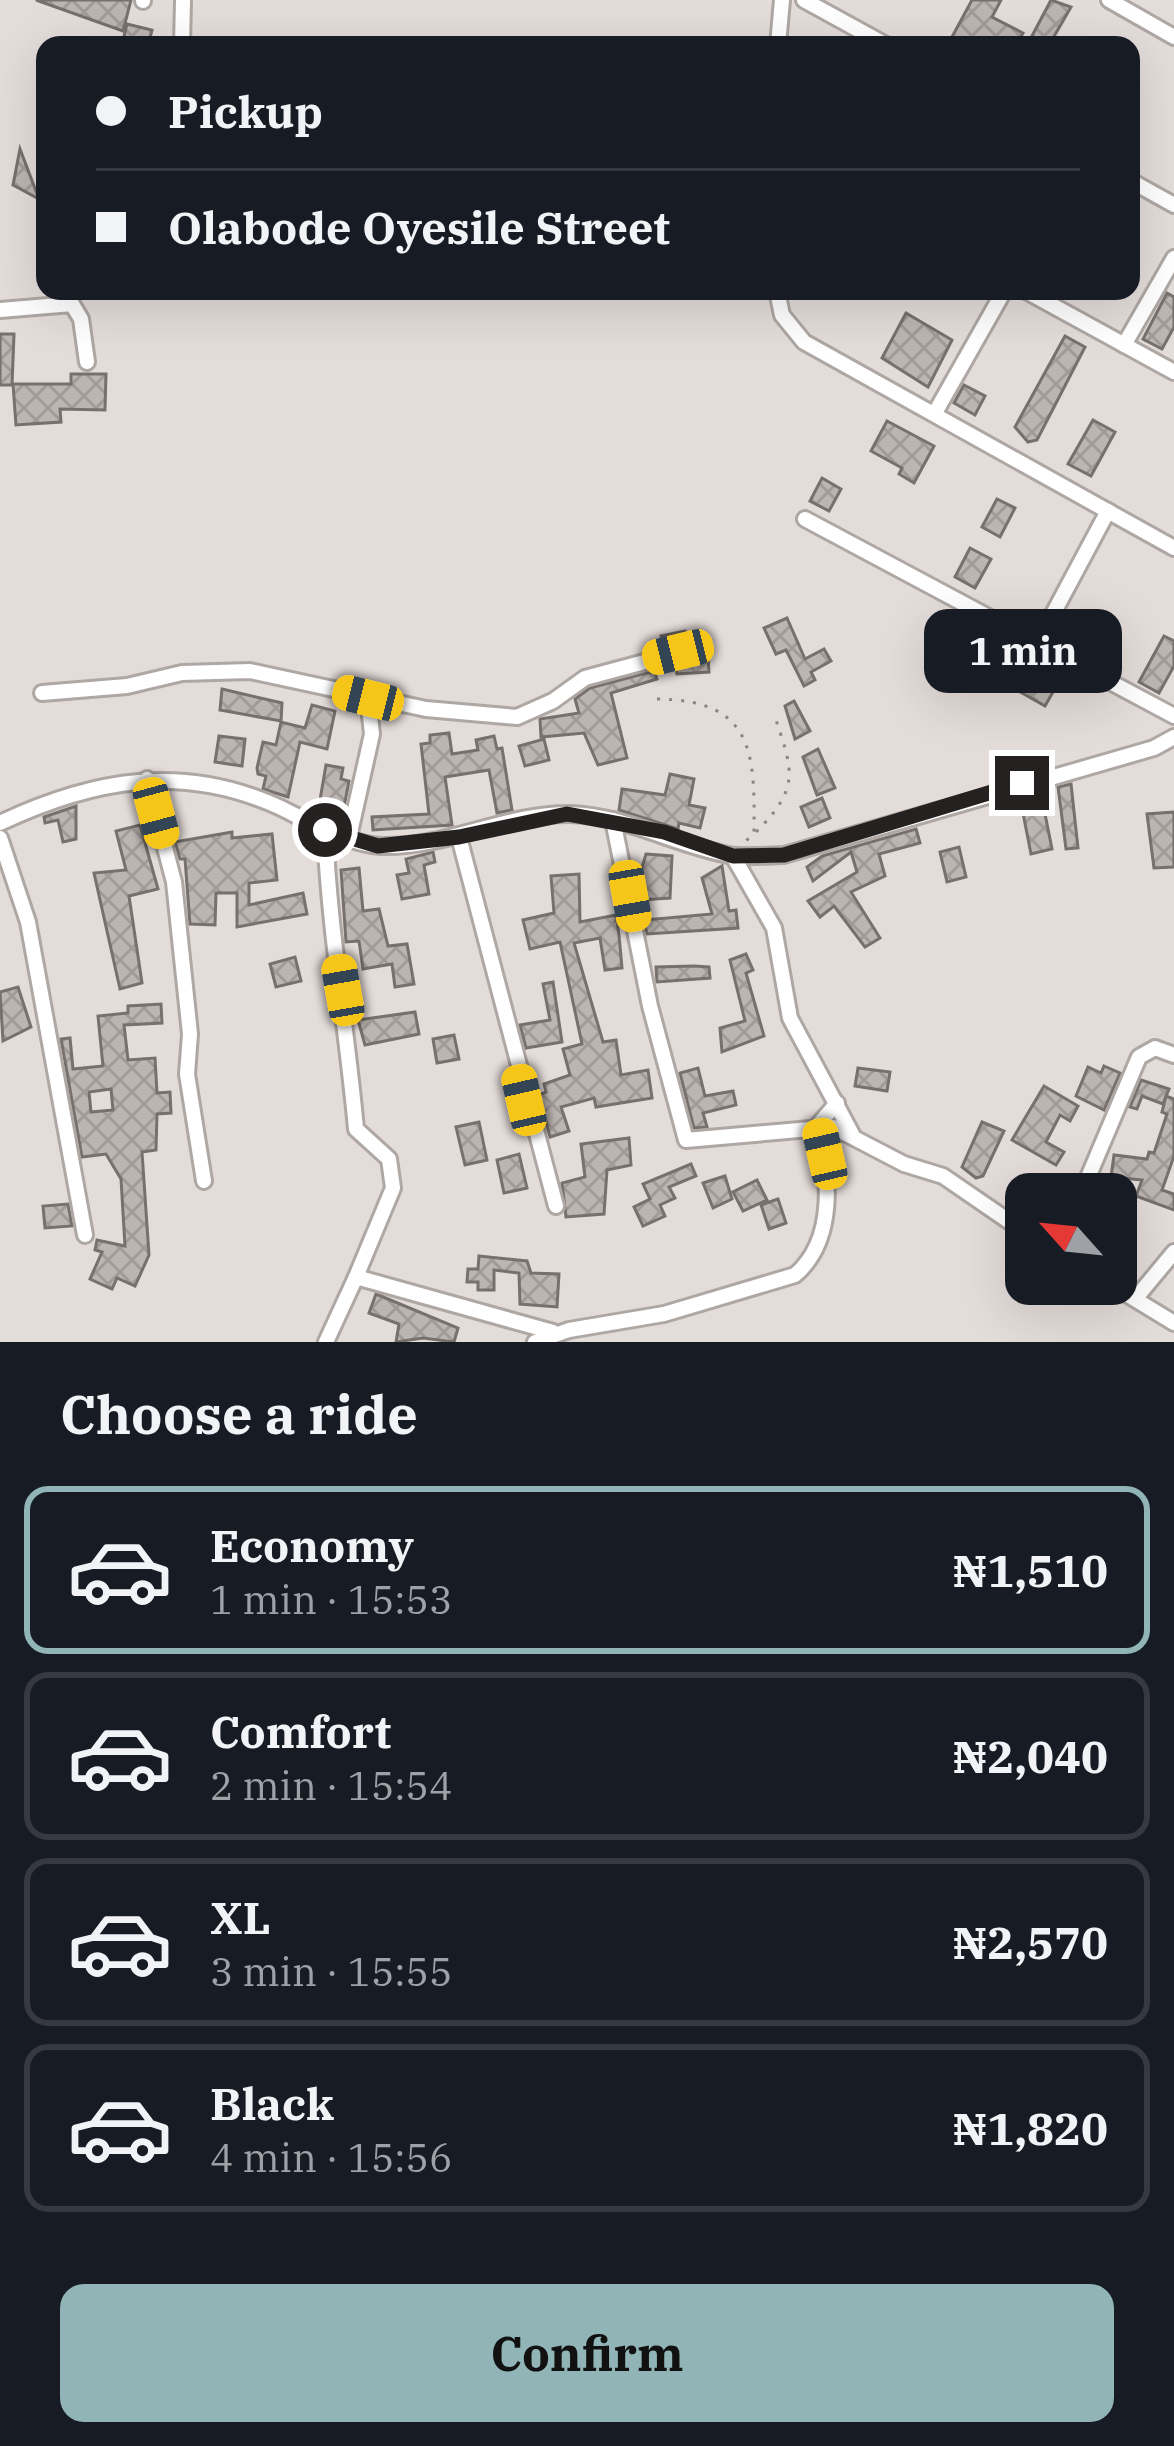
<!DOCTYPE html>
<meta charset="utf-8">
<style>
body{margin:0;font-family:"IBM Plex Serif",serif;background:#20242c;color:#f1f3f6;height:100vh;display:flex;flex-direction:column;font-size:45px;white-space:nowrap}
*{box-sizing:border-box;margin:0}
p{font-size:39px;color:#9ea1a6}
.icon{flex:none;width:66px;height:66px;fill:none;stroke:currentColor;stroke-width:2;stroke-linecap:round;stroke-linejoin:round}
.map{position:relative;height:1342px;overflow:hidden}
.panel{display:flex;flex-direction:column;background:#171b24;flex:1}
.panel>*{flex:none}
.banner{position:absolute;left:36px;top:36px;width:1104px;height:264px;border-radius:24px;box-shadow:0 12px 48px #0002;display:grid;align-content:center;height:264px;padding:0 60px;background:#171b24}
.needle{width:78px;rotate:297deg}
.tools{position:absolute;left:1005px;top:1173px;display:grid;gap:24px}
.tools a{display:grid;place-items:center;width:132px;height:132px;border-radius:24px;background:#171b24;box-shadow:0 12px 48px #0002;font-size:60px}
.end{position:absolute;width:54px;height:54px;margin:-27px;border:15px solid #242120;background:#fff;box-shadow:0 0 0 6px #fff}
.from{border-radius:50%}
.bubble{position:absolute;height:84px;border-radius:24px;background:#171b24;box-shadow:0 12px 48px #0002;font-size:39px;font-weight:700;line-height:84px;text-align:center}
.car{position:absolute;width:36px;height:72px;margin:-36px -18px;border-radius:15px;box-shadow:0 0 9px 3px #0007;background:linear-gradient(#f5c518 24%,#345 0 40%,#f5c518 0 76%,#345 0 86%,#f5c518 0)}
.banner b{display:flex;align-items:center;gap:42px;height:114px;font-size:45px}
.banner b+b{border-top:3px solid #363941}
.banner i{width:30px;height:30px;background:#f1f3f6}
ul{padding:0;list-style:none}
li{display:flex;align-items:center;gap:36px;height:168px;margin:0 24px 18px;padding:0 36px;border:6px solid #363941;border-radius:24px}
li div{flex:1}
li b{display:block;font-size:45px}
li em{font-style:normal;font-weight:700}
li.on{border-color:#91b4b6}
li>.icon{width:108px;height:108px;stroke-width:1.5}
h2{padding:0 60px;font-size:54px;line-height:144px}
.action{display:flex;gap:24px;margin-top:auto;padding:24px 60px}
.action a{flex:1;height:138px;border-radius:24px;background:#91b4b6;color:#111;font-size:48px;font-weight:700;line-height:138px;text-align:center}
.map>svg:first-child{display:block}
</style>
<div class="map">
<svg width="1174" height="1342" viewBox="0 0 1174 1342">
<defs>
<pattern id="building-cross-hatch" width="8" height="8" patternUnits="userSpaceOnUse" patternTransform="scale(3)"><rect width="8" height="8" fill="#bcb5b1"/><path d="M0 0l8 8M0 8l8-8" fill="none" stroke="#a19b98"/></pattern>
</defs>
<rect width="100%" height="100%" fill="#e4dcd9"/>
<g fill="url(#building-cross-hatch)" stroke="#77706d" stroke-width="3" fill-rule="evenodd">
<polygon points="36,0 131,0 123,31"/>
<polygon points="972,0 1001,0 992,17 1023,33 1016,45 961,45 952,37"/>
<polygon points="1051,0 1071,7 1049,45 1032,36"/>
<polygon points="127,24 152,30 148,45 122,45"/>
<polygon points="20,149 39,199 13,185"/>
<polygon points="1167,293 1174,297 1174,327 1162,349 1143,339"/>
<polygon points="906,313 952,340 928,387 882,358"/>
<polygon points="0,334 14,334 12,385 0,385"/>
<polygon points="1065,336 1085,347 1037,440 1028,442 1015,427"/>
<polygon points="71,374 106,374 105,410 60,409 61,422 16,425 13,384 71,384"/>
<polygon points="964,385 985,396 975,415 954,403"/>
<polygon points="1093,420 1115,432 1091,476 1068,464"/>
<polygon points="887,421 934,446 914,483 899,474 902,468 871,451"/>
<polygon points="822,478 841,489 829,511 810,501"/>
<polygon points="997,499 1015,508 1000,537 982,527"/>
<polygon points="970,548 991,559 975,588 955,577"/>
<polygon points="787,618 805,659 824,649 831,661 811,672 815,680 804,686 786,650 776,654 764,628"/>
<polygon points="1064,620 1090,634 1093,627 1114,636 1100,664 1055,636"/>
<polygon points="685,631 690,657 708,656 709,672 677,674 676,665 687,660 688,649 680,642 663,645 661,636"/>
<polygon points="1164,636 1174,641 1174,666 1159,693 1139,682"/>
<polygon points="1028,669 1044,678 1048,671 1061,678 1045,706 1017,690"/>
<polygon points="654,671 657,679 611,693 627,758 598,765 584,733 541,737 540,719 579,713 575,699 590,688"/>
<polygon points="222,689 282,703 281,721 220,710"/>
<polygon points="794,701 810,731 795,739 785,706"/>
<polygon points="312,705 335,711 327,749 300,742 288,797 263,789 266,776 258,774 257,768 263,742 276,745 281,722 305,728"/>
<polygon points="449,733 452,754 478,750 476,740 494,736 497,749 502,748 512,810 497,813 489,770 445,777 452,825 373,830 372,817 429,814 421,744 430,743 430,735"/>
<polygon points="219,736 245,739 242,766 215,762"/>
<polygon points="544,739 549,760 525,766 519,746"/>
<polygon points="818,749 835,788 817,795 803,757"/>
<polygon points="326,765 343,768 341,779 349,781 344,807 320,800"/>
<polygon points="670,774 694,779 689,805 705,808 700,828 679,823 678,829 619,810 622,789 665,795"/>
<polygon points="1071,784 1078,848 1066,849 1058,787"/>
<polygon points="822,798 830,818 809,827 801,807"/>
<polygon points="1042,799 1052,849 1031,854 1021,803"/>
<polygon points="76,806 76,839 63,842 58,820 45,823 44,817"/>
<polygon points="1174,812 1174,867 1154,868 1147,814"/>
<polygon points="140,825 158,889 129,896 142,983 120,989 94,873 126,870 116,831"/>
<polygon points="916,829 920,843 879,854 885,876 851,892 880,938 865,947 834,906 820,917 808,901 857,872 851,852 813,881 807,867 822,856"/>
<polygon points="232,832 232,838 272,834 277,880 249,883 249,905 303,893 307,914 237,927 237,893 216,893 215,925 190,924 185,859 180,859 175,842"/>
<polygon points="959,847 966,877 947,882 940,852"/>
<polygon points="433,852 435,862 424,865 429,894 402,899 397,875 409,873 406,859"/>
<polygon points="646,854 672,856 670,898 642,900 640,874"/>
<polygon points="722,866 729,911 736,910 738,928 647,934 644,920 712,914 702,878"/>
<polygon points="359,868 363,911 379,909 388,946 407,944 414,984 395,987 392,964 363,969 359,941 346,942 341,870"/>
<polygon points="579,874 580,922 616,915 619,935 622,968 605,970 600,938 574,943 603,1042 616,1040 621,1075 648,1070 652,1098 596,1107 594,1098 561,1107 569,1131 550,1137 539,1095 546,1092 544,1084 570,1075 563,1049 582,1044 560,942 530,949 523,920 554,913 551,876"/>
<polygon points="746,954 753,970 746,973 764,1036 722,1052 720,1028 745,1021 730,960"/>
<polygon points="295,957 301,981 276,987 270,964"/>
<polygon points="694,966 709,967 710,978 657,982 656,967"/>
<polygon points="553,982 562,1042 526,1048 520,1025 550,1020 543,984"/>
<polygon points="18,987 31,1027 3,1041 0,992"/>
<path d="M161,1004l1,19 -38,2 4,35 27,-2 2,35 13,-1 1,21 -14,1 -1,36 -14,2 7,103 -14,31 -18,-8 -5,11 -22,-10 12,-27 -7,-2 2,-10 28,6 -4,-67 -15,-25 -24,3 -21,-118 9,-1 3,31 30,-3 -5,-50 30,-3v-7zM111,1089l2,21 -22,2 -2,-20z"/>
<polygon points="415,1012 419,1034 365,1045 358,1020"/>
<polygon points="454,1035 459,1059 437,1063 433,1039"/>
<polygon points="1104,1066 1120,1073 1104,1110 1076,1096 1088,1067 1101,1073"/>
<polygon points="698,1068 705,1096 733,1091 736,1105 703,1113 707,1127 694,1128 680,1073"/>
<polygon points="858,1068 890,1072 887,1091 855,1086"/>
<polygon points="1141,1080 1169,1089 1163,1104 1142,1096 1137,1109 1130,1107"/>
<polygon points="1044,1086 1078,1106 1070,1121 1060,1115 1046,1142 1064,1152 1056,1165 1012,1140"/>
<polygon points="1166,1096 1174,1099 1174,1156 1162,1190 1174,1194 1174,1210 1136,1196 1142,1180 1111,1177 1114,1155 1147,1159 1149,1152 1154,1153 1167,1114 1162,1112"/>
<polygon points="479,1122 487,1160 465,1165 456,1127"/>
<polygon points="982,1122 1004,1131 983,1176 976,1178 962,1167"/>
<polygon points="629,1138 631,1165 607,1170 604,1214 566,1217 562,1183 585,1177 581,1144"/>
<polygon points="519,1154 527,1188 504,1193 497,1160"/>
<polygon points="691,1164 696,1176 669,1187 675,1198 660,1205 665,1216 643,1226 634,1207 650,1199 643,1184"/>
<polygon points="725,1176 732,1199 713,1208 703,1183"/>
<polygon points="757,1180 767,1200 743,1211 733,1192"/>
<polygon points="778,1199 786,1223 769,1229 761,1205"/>
<polygon points="68,1204 72,1226 45,1228 43,1206"/>
<polygon points="479,1256 527,1261 531,1273 559,1274 557,1307 520,1304 519,1273 494,1270 494,1290 478,1290 478,1282 467,1282 468,1269 478,1269"/>
<polygon points="376,1294 458,1328 454,1342 423,1338 396,1342 399,1324 369,1313"/>
</g>
<g fill="none" stroke-linecap="round" stroke-linejoin="round">
<defs>
<g id="street">
<polyline points="804,0 886,45"/>
<polyline points="1109,0 1174,37"/>
<polyline points="143,1 143,0"/>
<polyline points="182,45 183,0"/>
<polyline points="778,45 782,0"/>
<polyline points="1131,181 1174,205"/>
<polyline points="777,291 782,315 804,342 1174,548"/>
<polyline points="1026,291 1174,372"/>
<polyline points="0,310 72,304 81,319 87,362"/>
<polyline points="1124,345 1174,258"/>
<polyline points="936,411 1004,291"/>
<polyline points="805,519 1174,716"/>
<polyline points="1038,642 1108,511"/>
<polyline points="42,693 127,686 182,673 250,671 426,709 517,717 553,701 585,678 678,653"/>
<polyline points="147,779 174,882 190,1034 187,1074 204,1181"/>
<polyline points="613,820 650,1006 686,1140 833,1127 904,1164 943,1176 1026,1233"/>
<path d="M0,823c93,-44 183,-60 279,-16 31,15 68,37 102,39 65,2 126,-33 189,-32 57,2 105,31 159,41 17,3 37,0 55,0l370,-107 20,-11"/>
<path d="M325,829c4,101 22,200 31,300l33,30 4,29 -37,89"/>
<polyline points="349,837 372,734 368,698"/>
<polyline points="459,837 556,1206"/>
<polyline points="0,838 28,922 85,1235"/>
<polyline points="733,856 774,928 790,1018 852,1134"/>
<polyline points="1081,1194 1139,1057 1155,1048 1174,1055"/>
<polyline points="1110,1284 1174,1323"/>
<polyline points="1135,1299 1174,1252"/>
<polyline points="326,1342 356,1277 553,1332"/>
<path d="M535,1342l34,-12 95,-16 131,-39c42,-36 34,-101 23,-150l19,-22"/>
</g>
</defs>
<use href="#street" stroke="#aea7a3" stroke-width="20"/>
<g stroke="#8a8482" stroke-width="3" stroke-dasharray="3 9" stroke-linecap="butt">
<path d="M657,699c96,1 98,52 97,134l-9,9"/>
<path d="M756,832c45,-45 37,-61 18,-118"/>
</g>
<use href="#street" stroke="#fff" stroke-width="14"/>
</g>
<g fill="none" stroke-linecap="round" stroke-linejoin="round">
<polyline stroke="#242120" stroke-width="15" points="325,830 378,846 459,837 567,814 664,832 733,856 784,855 1022,783"/>
</g>
</svg>
<div class="tools">
<a><svg class="needle" viewBox="-14 -14 28 28"><path d="M0-13l5 13h-10z" fill="#e53935"/><path d="M0 13l5-13h-10z" fill="#9ea1a6"/></svg></a>
</div>
<i class="end from" style="left:325px;top:830px"></i>
<i class="end" style="left:1022px;top:783px"></i>
<div class="bubble" style="left:924px;top:609px;width:198px">1 min</div>
<i class="car" style="left:678px;top:652px;rotate:256deg"></i>
<i class="car" style="left:368px;top:698px;rotate:284deg"></i>
<i class="car" style="left:156px;top:813px;rotate:165deg"></i>
<i class="car" style="left:630px;top:896px;rotate:170deg"></i>
<i class="car" style="left:343px;top:990px;rotate:350deg"></i>
<i class="car" style="left:524px;top:1100px;rotate:347deg"></i>
<i class="car" style="left:825px;top:1154px;rotate:347deg"></i>
<div class="banner">
<b><i class="from"></i>Pickup</b>
<b><i></i>Olabode Oyesile Street</b>
</div>
</div>
<section class="panel">
<h2>Choose a ride</h2>
<ul>
<li class="on"><svg class="icon" aria-label="car" viewBox="0 0 24 24"><path d="M5 17H2v-5l4-1 3-4h7l3 4 3 1v5h-3M9 17h6M6 11h13"/><circle cx="7" cy="17" r="2"/><circle cx="17" cy="17" r="2"/></svg><div><b>Economy</b><p>1 min · 15:53</p></div><em>₦1,510</em></li>
<li><svg class="icon" aria-label="car" viewBox="0 0 24 24"><path d="M5 17H2v-5l4-1 3-4h7l3 4 3 1v5h-3M9 17h6M6 11h13"/><circle cx="7" cy="17" r="2"/><circle cx="17" cy="17" r="2"/></svg><div><b>Comfort</b><p>2 min · 15:54</p></div><em>₦2,040</em></li>
<li><svg class="icon" aria-label="car" viewBox="0 0 24 24"><path d="M5 17H2v-5l4-1 3-4h7l3 4 3 1v5h-3M9 17h6M6 11h13"/><circle cx="7" cy="17" r="2"/><circle cx="17" cy="17" r="2"/></svg><div><b>XL</b><p>3 min · 15:55</p></div><em>₦2,570</em></li>
<li><svg class="icon" aria-label="car" viewBox="0 0 24 24"><path d="M5 17H2v-5l4-1 3-4h7l3 4 3 1v5h-3M9 17h6M6 11h13"/><circle cx="7" cy="17" r="2"/><circle cx="17" cy="17" r="2"/></svg><div><b>Black</b><p>4 min · 15:56</p></div><em>₦1,820</em></li>
</ul>
<div class="action"><a>Confirm</a></div>
</section>
